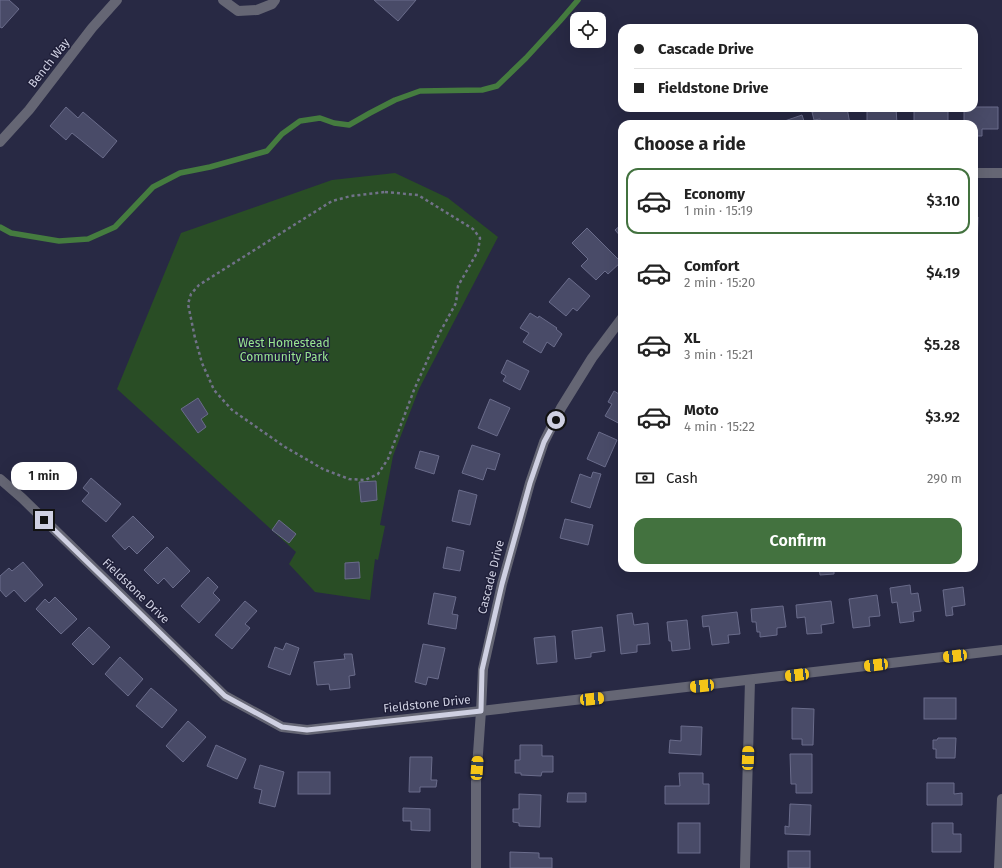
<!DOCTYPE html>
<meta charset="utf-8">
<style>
body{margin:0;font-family:"Fira Sans",sans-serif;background:#f6f6f6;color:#222;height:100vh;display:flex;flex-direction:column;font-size:15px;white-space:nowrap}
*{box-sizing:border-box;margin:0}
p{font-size:13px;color:#767676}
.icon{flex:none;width:22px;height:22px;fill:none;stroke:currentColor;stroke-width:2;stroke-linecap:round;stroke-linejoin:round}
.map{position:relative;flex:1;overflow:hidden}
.details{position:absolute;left:618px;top:120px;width:360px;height:452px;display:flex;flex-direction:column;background:#fff;border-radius:12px;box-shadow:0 4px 16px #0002}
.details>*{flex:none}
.top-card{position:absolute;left:618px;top:24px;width:360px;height:88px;border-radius:12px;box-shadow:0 4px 16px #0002;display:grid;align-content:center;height:88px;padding:0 16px;background:#fff}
.controls{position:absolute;left:570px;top:12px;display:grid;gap:8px}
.controls a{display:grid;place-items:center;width:36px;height:36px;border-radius:8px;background:#fff;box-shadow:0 4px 16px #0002;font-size:20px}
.end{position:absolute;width:18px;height:18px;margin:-9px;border:5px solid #cfd0e2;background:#111;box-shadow:0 0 0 2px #111}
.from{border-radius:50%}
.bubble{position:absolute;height:28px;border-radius:12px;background:#fff;box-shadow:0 4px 16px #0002;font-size:13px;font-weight:600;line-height:28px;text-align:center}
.car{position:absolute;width:12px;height:24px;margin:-12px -6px;border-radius:5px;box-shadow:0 0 3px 1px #0007;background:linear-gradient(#f5c518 24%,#345 0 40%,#f5c518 0 76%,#345 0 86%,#f5c518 0)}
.top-card b{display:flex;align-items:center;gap:14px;height:38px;font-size:15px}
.top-card b+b{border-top:1px solid #e0e0e0}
.top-card i{width:10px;height:10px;background:#222}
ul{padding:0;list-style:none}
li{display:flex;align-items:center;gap:12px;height:66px;margin:0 8px 6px;padding:0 8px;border:2px solid transparent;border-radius:12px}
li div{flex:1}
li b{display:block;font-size:15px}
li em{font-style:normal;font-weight:600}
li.selected{border-color:#43723f}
li>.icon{width:36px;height:36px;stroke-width:1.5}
h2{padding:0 16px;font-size:18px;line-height:48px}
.pay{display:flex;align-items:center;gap:10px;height:44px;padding:0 16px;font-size:15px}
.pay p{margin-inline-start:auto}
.action{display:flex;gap:8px;margin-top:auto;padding:8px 16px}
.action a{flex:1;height:46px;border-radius:12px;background:#43723f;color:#fff;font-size:16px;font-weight:600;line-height:46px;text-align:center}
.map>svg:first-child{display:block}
</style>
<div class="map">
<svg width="1002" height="868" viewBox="0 0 1002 868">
<rect width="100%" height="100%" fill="#282944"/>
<polygon fill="#294d25" points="395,173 448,198 498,237 419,389 393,456 380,525 385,526 378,560 375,559 370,600 315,592 289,564 296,552 117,389 181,233 332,180"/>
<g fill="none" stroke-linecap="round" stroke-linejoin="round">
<polyline stroke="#457c3f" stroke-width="5.5" points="0,227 11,233 59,241 88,239 115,227 153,187 180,173 210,167 267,151 282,134 300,121 320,118 334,123 349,125 370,113 395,100 420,91 482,90 497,86 526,58 560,21 578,0"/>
</g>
<g fill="#494b68" stroke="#6a6c8b">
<polygon points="0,0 9,0 19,9 2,28 0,27"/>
<polygon points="374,0 416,0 398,21"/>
<polygon points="66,107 78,118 83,112 117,141 103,158 72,133 66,140 50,126"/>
<polygon points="974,107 998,107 998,129 982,129 982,136 974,136 974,124 964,124 964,108 974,108"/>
<polygon points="831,108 847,108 850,124 821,124 820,119 814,120 812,112"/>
<polygon points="867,108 896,108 897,124 867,124"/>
<rect x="914" y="108" width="34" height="16"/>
<polygon points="802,115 805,124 776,124"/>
<polygon points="974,217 978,217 977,251 974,251"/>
<polygon points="622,224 622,238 615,230"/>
<polygon points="587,228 621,262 608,274 605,271 596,280 581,266 588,259 572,243"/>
<polygon points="569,278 590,296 577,311 573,308 566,316 549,302"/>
<polygon points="530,313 538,318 539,316 557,328 556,329 562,334 554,347 547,342 541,353 523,342 529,333 520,328"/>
<polygon points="507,360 529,371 520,390 503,381 506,376 501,373"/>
<polygon points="614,391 619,394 621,391 622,391 622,425 605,416 612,404 608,402"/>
<polygon points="198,398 208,414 201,419 206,427 198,433 181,409"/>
<polygon points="490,399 510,408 497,436 478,428"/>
<polygon points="599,432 617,440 605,467 587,459"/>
<polygon points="472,445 500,454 495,470 487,468 483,480 462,473"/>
<polygon points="420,451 439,456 434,474 415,468"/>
<polygon points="593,472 601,474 590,508 571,502 580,474 591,478"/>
<polygon points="91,478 121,504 106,522 82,501 89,493 83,488"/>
<polygon points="376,481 377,500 361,502 359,482"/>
<polygon points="459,490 477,495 470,525 452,521"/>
<polygon points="133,516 154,537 137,554 129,546 125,550 112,536"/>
<polygon points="565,519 593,525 588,545 560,538"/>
<polygon points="279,520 296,534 289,543 272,530"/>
<polygon points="167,547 190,571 173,588 164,578 158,584 144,570"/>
<polygon points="447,547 464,551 460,571 443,568"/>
<polygon points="23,562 43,585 25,602 14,590 6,597 0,590 0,576 9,568 12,571"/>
<polygon points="359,562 360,578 345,579 345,563"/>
<polygon points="819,568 834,568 834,574 820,575"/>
<polygon points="208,577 218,587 213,593 220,600 199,623 181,606"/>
<polygon points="910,585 911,594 918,593 921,611 913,612 914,621 900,623 897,602 892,603 890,588"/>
<polygon points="963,587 965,605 952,607 953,615 946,616 943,590"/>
<polygon points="434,593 456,597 452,614 458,615 456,629 428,624"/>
<polygon points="877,595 880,616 869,617 870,626 853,628 849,599"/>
<polygon points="55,597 77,619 61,634 36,609 45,599 49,603"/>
<polygon points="245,601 257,611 245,624 250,628 232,649 215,635"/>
<polygon points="831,601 834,623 821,625 822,633 807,634 805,617 797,618 796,605"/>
<polygon points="783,606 786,627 777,628 777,635 760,637 760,632 757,632 756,622 752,622 751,609"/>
<polygon points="737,612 740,634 728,635 729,643 712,645 709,626 703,627 702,616"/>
<polygon points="632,613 634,625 648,623 650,644 637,645 637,652 621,654 617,615"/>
<polygon points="687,620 690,649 672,651 671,641 669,641 667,622"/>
<polygon points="89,627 110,647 93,665 72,644"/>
<polygon points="602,627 605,651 591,653 591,657 575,659 572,631"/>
<polygon points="555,636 557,662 537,664 534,638"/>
<polygon points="286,643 299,648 290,675 268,667 275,647 283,650"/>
<polygon points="423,644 445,648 438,679 428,677 426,685 415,682"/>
<polygon points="344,654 352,654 355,675 349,676 350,688 330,690 329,684 317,685 314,662 345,659"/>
<polygon points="120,657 143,679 128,696 105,674"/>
<polygon points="151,688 177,710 162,728 136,706"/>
<rect x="924" y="698" width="32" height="21"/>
<polygon points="792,708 814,709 813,745 802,745 802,739 792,739"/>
<polygon points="188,721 206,737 183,762 166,746"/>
<polygon points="681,726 702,727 701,755 669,753 670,740 681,741"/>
<polygon points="938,738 956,738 955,758 936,758 936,749 933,749 933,740 937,740"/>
<polygon points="216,745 246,759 237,779 207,766"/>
<polygon points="520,745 542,745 542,756 553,756 553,772 542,772 541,776 521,775 521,773 515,773 515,760 520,760"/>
<polygon points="790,754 812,754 812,793 796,793 796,784 791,784"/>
<polygon points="410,757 432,757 431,780 437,780 436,787 420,787 420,792 409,792"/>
<polygon points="260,765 284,772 275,807 259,803 262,790 254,788"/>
<rect x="298" y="772" width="32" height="22"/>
<polygon points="679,773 703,773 703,784 709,784 709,804 665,804 665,786 680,786"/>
<polygon points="927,783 954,783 954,794 962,793 962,805 927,805"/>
<polygon points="568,793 586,793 586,802 567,802"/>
<polygon points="519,794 541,795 540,827 519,826 519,823 513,822 513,809 519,809"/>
<polygon points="790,804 811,805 810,835 785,834 785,826 789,827"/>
<polygon points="403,808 430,809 430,831 411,830 411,821 403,821"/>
<rect x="678" y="823" width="22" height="30"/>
<polygon points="932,823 953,823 953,834 961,834 961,852 932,852"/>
<rect x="788" y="851" width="22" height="17"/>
<polygon points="510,852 539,853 539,858 552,858 552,868 510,868"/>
</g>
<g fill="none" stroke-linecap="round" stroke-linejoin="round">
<polygon stroke="#717289" stroke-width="2.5" stroke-dasharray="3 3" stroke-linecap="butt" points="385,192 418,195 473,229 480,238 478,251 458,286 456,303 439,334 414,390 388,459 378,474 365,480 349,479 323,469 285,447 232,410 214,390 202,363 195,338 188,304 191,294 199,285 332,201 351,196"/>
<g stroke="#656674" stroke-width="10">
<polyline points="223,0 238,11 257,10 272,4 275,0"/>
<polyline points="0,142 29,110 92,28 117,0"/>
<polyline points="974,173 1002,173"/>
<polyline points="0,479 22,498 225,696 282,727 307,730 481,711 1002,650"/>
<polyline points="476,868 476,782 481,711 483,669 502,584 530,483 544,442 561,408 592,358 622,318"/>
<polyline points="745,868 750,680"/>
<polyline points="999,868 1002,799"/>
</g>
</g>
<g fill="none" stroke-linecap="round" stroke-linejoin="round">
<polyline stroke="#cfd0e2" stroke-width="5" points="44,520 225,696 282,727 307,730 481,711 482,670 502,584 530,483 544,442 556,420"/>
</g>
<g text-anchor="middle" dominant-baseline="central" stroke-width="3" stroke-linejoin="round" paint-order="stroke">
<g font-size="12" fill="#cfd0e2" stroke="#1f1f39">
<text transform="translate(49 63) rotate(-52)">Bench Way</text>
<text transform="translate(491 577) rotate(-76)">Cascade Drive</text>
<text transform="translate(136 591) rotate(44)">Fieldstone Drive</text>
<text transform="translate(427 704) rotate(-6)">Fieldstone Drive</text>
</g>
<g font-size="12" fill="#98e690" stroke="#1f1f39">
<text x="284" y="343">West Homestead<tspan x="284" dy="14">Community Park</tspan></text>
</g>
</g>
</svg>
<div class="controls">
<a><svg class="icon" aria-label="locate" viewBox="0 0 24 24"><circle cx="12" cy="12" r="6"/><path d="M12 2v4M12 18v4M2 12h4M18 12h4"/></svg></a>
</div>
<i class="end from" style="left:556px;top:420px"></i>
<i class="end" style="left:44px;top:520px"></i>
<div class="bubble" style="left:11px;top:462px;width:66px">1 min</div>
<i class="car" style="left:955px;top:656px;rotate:263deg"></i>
<i class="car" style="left:876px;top:665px;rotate:263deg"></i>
<i class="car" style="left:797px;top:675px;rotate:263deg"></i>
<i class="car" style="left:702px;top:686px;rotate:264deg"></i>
<i class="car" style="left:592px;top:699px;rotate:84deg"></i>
<i class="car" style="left:748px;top:758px;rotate:2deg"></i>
<i class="car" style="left:477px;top:768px;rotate:4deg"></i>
<div class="top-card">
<b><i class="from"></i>Cascade Drive</b>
<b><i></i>Fieldstone Drive</b>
</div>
<section class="details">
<h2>Choose a ride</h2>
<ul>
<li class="selected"><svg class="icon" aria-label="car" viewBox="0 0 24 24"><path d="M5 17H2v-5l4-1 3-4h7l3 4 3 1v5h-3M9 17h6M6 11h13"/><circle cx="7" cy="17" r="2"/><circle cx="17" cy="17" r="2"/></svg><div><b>Economy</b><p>1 min · 15:19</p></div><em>$3.10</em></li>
<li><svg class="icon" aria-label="car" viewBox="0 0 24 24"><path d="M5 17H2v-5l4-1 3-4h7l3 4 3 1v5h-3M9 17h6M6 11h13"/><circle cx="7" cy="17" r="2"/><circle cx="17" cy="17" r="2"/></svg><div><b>Comfort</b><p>2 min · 15:20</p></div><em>$4.19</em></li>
<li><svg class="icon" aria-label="car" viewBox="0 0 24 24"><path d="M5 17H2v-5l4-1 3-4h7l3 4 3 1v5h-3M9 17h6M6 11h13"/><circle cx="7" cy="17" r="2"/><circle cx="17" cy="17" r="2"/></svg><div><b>XL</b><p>3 min · 15:21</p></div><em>$5.28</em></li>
<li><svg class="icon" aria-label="car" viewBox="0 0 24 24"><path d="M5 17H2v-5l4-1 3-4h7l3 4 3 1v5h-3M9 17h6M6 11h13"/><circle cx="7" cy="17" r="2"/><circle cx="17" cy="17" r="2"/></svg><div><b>Moto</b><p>4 min · 15:22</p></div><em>$3.92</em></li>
</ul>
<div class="pay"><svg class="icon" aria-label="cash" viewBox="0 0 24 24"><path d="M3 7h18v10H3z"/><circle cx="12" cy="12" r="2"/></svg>Cash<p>290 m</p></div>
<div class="action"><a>Confirm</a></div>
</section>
</div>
